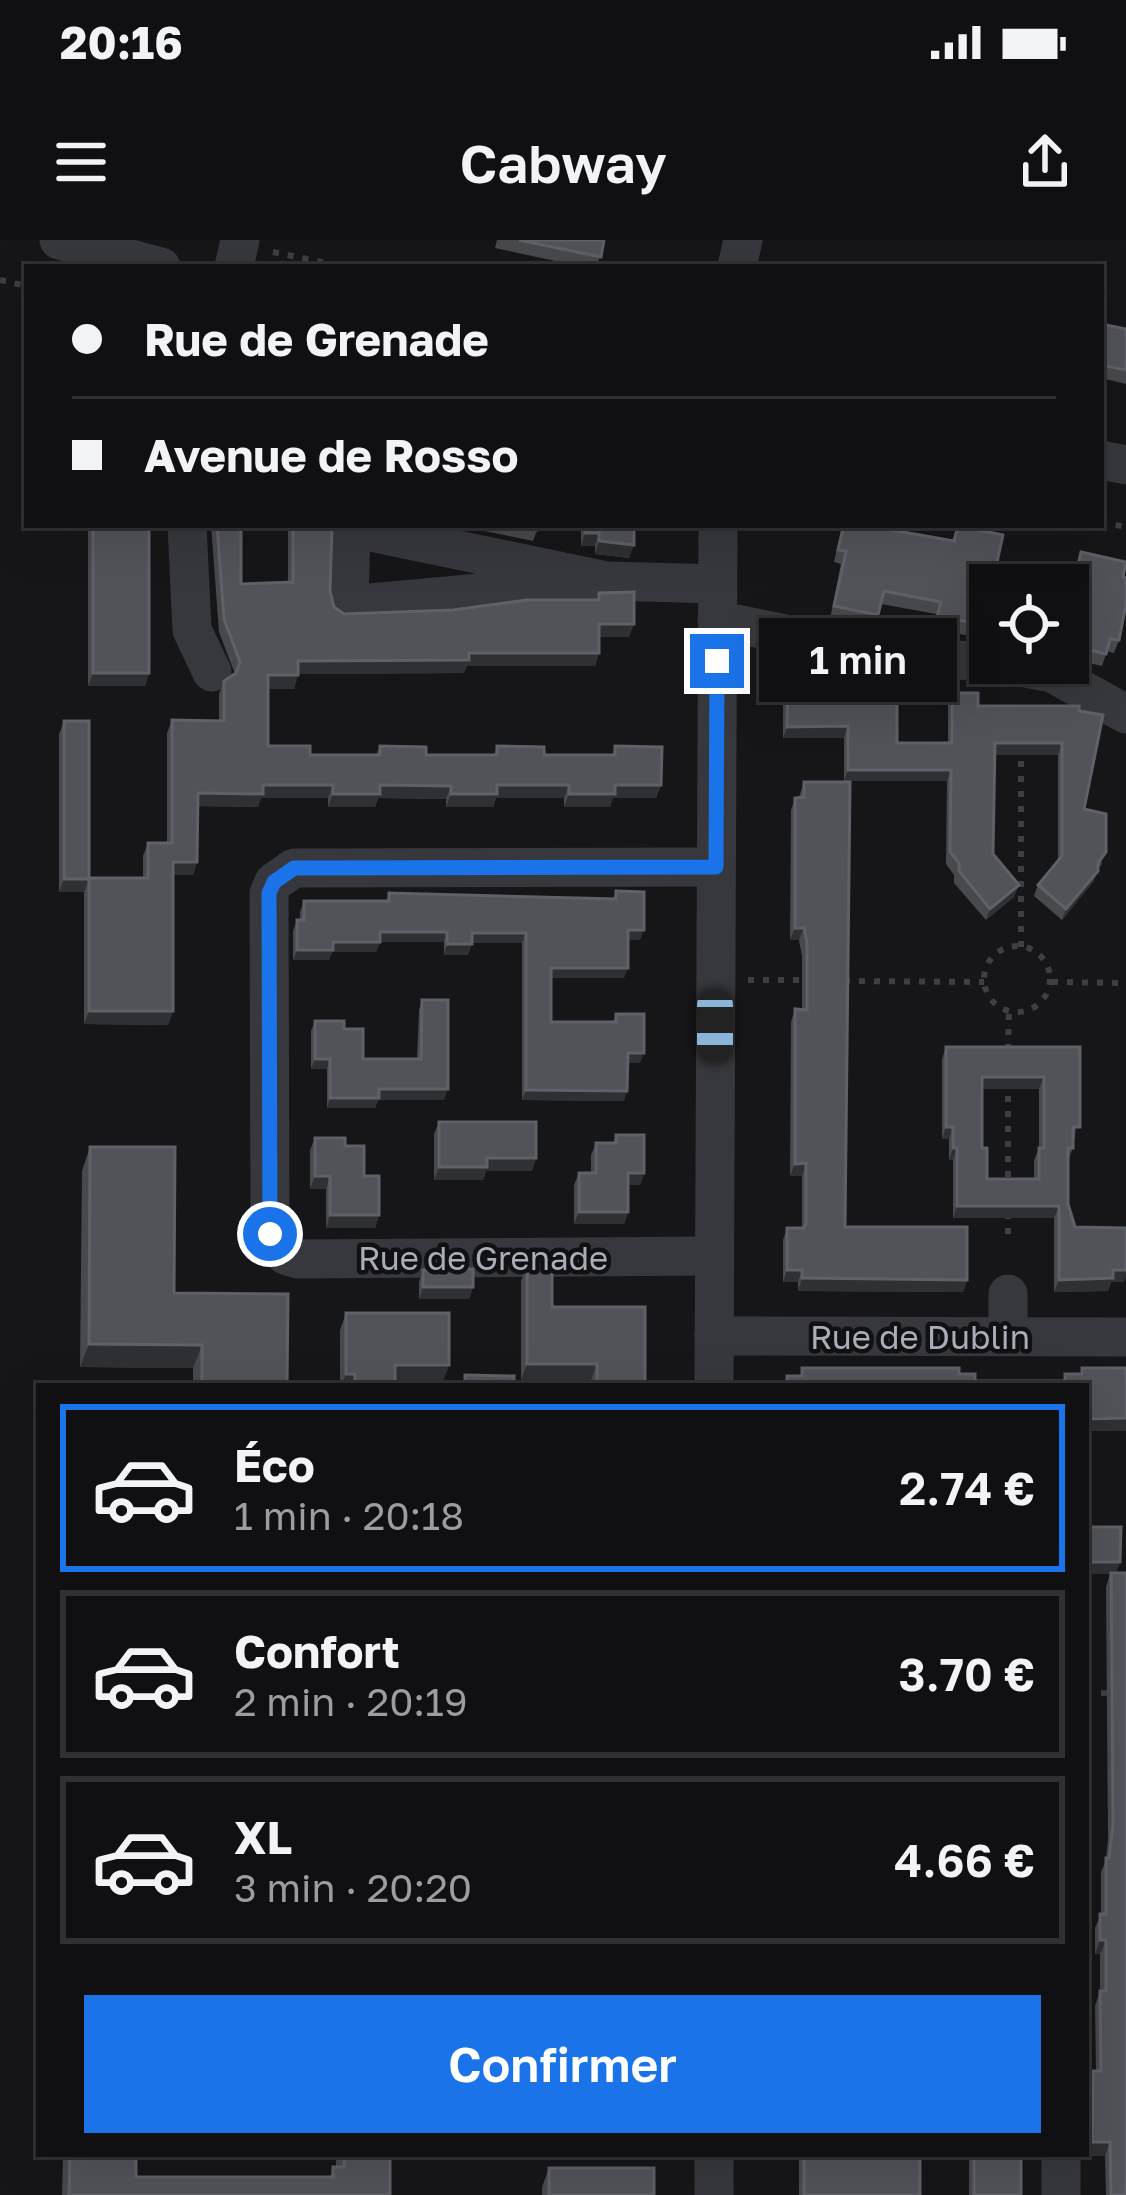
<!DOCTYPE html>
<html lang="fr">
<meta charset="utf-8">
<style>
body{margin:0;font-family:"Golos Text",sans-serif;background:#1e1e20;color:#f1f3f6;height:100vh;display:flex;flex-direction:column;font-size:45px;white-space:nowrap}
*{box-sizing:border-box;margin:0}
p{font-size:39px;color:#9c9d9f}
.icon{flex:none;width:66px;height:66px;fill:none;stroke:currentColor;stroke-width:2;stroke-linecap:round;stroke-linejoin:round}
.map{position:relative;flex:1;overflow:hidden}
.drawer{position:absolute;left:36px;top:1143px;width:1053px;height:774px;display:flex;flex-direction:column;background:#101012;border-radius:0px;box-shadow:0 12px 48px #0002,0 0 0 3px #303032}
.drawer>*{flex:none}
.banner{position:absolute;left:24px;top:24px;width:1080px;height:264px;border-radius:0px;box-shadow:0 12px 48px #0002,0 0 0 3px #303032;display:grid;align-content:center;height:264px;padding:0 48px;background:#101012}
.controls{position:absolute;left:969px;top:324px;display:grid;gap:24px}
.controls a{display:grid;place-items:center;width:120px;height:120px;border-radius:0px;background:#101012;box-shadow:0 12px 48px #0002,0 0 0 3px #303032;font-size:60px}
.end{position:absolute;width:54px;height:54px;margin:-27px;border:15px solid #1a73e8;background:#fff;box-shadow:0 0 0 6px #fff}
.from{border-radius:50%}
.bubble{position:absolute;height:84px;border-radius:0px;background:#101012;box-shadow:0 12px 48px #0002,0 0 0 3px #303032;font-size:39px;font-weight:600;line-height:84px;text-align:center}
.car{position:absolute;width:36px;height:72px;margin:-36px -18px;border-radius:15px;box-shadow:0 0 9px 3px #0007;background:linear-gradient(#222 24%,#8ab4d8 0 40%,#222 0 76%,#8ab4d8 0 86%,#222 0)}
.banner b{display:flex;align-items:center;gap:42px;height:114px;font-size:45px}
.banner b+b{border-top:3px solid #303032}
.banner i{width:30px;height:30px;background:#f1f3f6}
ul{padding:21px 0 0;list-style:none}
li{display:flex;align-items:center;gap:36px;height:168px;margin:0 24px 18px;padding:0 24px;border:6px solid #303032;border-radius:0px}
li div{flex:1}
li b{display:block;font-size:45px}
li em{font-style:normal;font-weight:600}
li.selected{border-color:#1a73e8}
li>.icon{width:108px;height:108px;stroke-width:1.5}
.primary-button{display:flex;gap:24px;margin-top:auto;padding:24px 48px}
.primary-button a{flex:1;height:138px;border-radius:0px;background:#1a73e8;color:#fff;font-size:48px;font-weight:600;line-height:138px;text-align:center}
.status{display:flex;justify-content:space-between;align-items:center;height:84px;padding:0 60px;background:#101012;direction:ltr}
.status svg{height:33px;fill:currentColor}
header{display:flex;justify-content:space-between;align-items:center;height:156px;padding:0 48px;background:#101012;font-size:54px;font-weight:600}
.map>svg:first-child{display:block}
</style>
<div class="status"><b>20:16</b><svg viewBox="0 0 49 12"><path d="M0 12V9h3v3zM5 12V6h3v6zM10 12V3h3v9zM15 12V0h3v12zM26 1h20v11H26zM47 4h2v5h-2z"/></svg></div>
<header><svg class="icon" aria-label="menu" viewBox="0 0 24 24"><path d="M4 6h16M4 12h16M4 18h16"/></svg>Cabway<svg class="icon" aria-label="share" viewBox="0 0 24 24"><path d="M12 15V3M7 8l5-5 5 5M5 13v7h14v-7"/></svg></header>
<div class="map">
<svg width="1126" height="1955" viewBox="0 0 1126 1955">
<rect width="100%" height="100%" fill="#161618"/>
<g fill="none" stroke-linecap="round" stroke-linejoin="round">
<g stroke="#3d3f44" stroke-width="6" stroke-dasharray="6 9" stroke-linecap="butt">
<polyline points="273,12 346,27"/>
<polyline points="0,40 27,46"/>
<polyline points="1101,282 1126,287"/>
<circle cx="1017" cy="739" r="33"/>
<polyline points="1021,707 1021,509"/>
<polyline points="748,740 807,740"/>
<polyline points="844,741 984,742"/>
<polyline points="1052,742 1126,743"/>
<polyline points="1008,810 1009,771"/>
<polyline points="1008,841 1008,942"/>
<polyline points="1008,973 1008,1003"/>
<polyline points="1086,1453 1126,1453"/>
</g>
<g stroke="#37383d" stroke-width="39">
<polyline points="59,0 161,27"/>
<polyline points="234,27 240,0"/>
<polyline points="737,27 743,0"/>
<polyline points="1101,220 1126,225"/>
<polyline points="187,285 192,390 212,432"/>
<polyline points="607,341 351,288 349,365 607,341 717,344"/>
<polyline points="717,380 907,419 990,421"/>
<polyline points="1000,423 1052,433 1126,474"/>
<polyline points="714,1016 298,1019 285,1015 270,994 269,653 274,642 294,628 716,627"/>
<polyline points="1008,1054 1008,1096"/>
<polyline points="714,1096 1126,1097"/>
<polyline points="714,1146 718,285"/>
<polyline points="714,1914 714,1955"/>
<polyline points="1061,1914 1061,1955"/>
</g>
</g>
<g fill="#47494d" fill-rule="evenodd">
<polygon points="497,0 604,0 597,27 583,27 495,8"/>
<polygon points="1101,84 1126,89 1126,144 1101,138"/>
<polygon points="88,285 149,285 149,433 145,446 88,446"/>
<polygon points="211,285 241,285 241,344 288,342 288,285 332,285 330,351 334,367 344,374 453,370 597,360 599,353 629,397 599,397 599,413 595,426 467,426 464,433 298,434 294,449 268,449 268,506 310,515 376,515 380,506 426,515 494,515 497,506 544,515 612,515 615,506 661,545 656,558 613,558 610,567 564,567 564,558 496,558 493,567 446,567 446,559 378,558 375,567 328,567 328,558 261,558 258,567 198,566 197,622 193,635 173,635 173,771 168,785 84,784 84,652 59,652 59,494 64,481 89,638 143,638 143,616 148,603 167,603 167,493 172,480 219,481 219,454 224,441 235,434 219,392"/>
<polygon points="471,285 539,285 533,301 470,288"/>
<polygon points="581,285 634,285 629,318 595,314 595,306 581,306"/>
<polygon points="842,285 893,285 892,290 952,301 958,286 984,384 979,397 933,390 936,374 881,364 874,388 830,379 841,324 834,322"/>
<polygon points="1081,312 1123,337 1119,400 1114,413 1107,411 1102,426 1080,421 1068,415 1068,362"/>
<polygon points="788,442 879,448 897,503 948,503 948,465 952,453 978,466 1079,466 1084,569 1102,624 1098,629 1093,642 1062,680 1034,656 1038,645 1058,621 1058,515 995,515 993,614 1014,657 986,680 954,643 954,635 946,624 947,541 844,541 844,498 783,498 783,453"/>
<polygon points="804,542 845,987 967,1040 963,1052 798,1051 798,1042 783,1042 783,1000 787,988 802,988 802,936 790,936 791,782 795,769 802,770 802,716 799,700 790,700 791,570 795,558 799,557"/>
<polygon points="616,651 640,700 628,700 624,738 551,738 551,782 613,782 616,774 640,823 628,823 624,861 522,860 522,703 472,703 468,715 444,715 444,702 380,702 376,712 332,712 329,720 293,720 293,691 297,680 300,680 300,672 304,661 386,661 389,653 613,659"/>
<polygon points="422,760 444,860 378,860 375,868 327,868 327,829 311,829 311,791 315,781 344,789 363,819 417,819 419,770"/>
<path d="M946,807h134l-5,92h-2v9l-5,12v44l7,23 49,55h-13l-3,9 -54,1v-74h-101v-58h-4v-21h-7v-80zM982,849h57v59l-5,12v19h-47l-5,-31z"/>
<polygon points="439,882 536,918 532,931 486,931 483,940 434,940 434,894"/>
<polygon points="616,895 644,933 640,945 628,945 628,972 624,984 574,984 574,945 579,933 591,933 591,915 596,903 613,903"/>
<polygon points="315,898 345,906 364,936 379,975 375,988 326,988 326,949 310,949 310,910"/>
<polygon points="90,907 174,1053 287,1146 193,1146 193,1128 80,1127 82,931"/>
<polygon points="527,1025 552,1067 645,1146 591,1146 591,1140 521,1140 521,1041"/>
<polygon points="423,1030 473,1047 469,1059 419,1059 419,1042"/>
<polygon points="346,1073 449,1125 443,1141 395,1141 395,1146 340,1146 340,1090"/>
<polygon points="1120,1322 1116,1333 1126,1955 1106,1955 1105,1916 1087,1916 1088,1845 1093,1831 1096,1831 1095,1766 1100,1751 1100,1714 1095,1714 1095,1688 1101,1674 1101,1632 1106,1620 1108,1599 1106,1347 1110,1334 1086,1334"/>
<polygon points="63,1914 136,1914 136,1937 330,1937 333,1927 336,1927 336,1914 390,1914 390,1955 62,1955"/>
<polygon points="799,1914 1022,1914 1021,1955 969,1955 969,1915 920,1915 920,1955 799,1955"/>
<polygon points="549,1928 654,1955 542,1955 542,1947"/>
</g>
<g fill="#2f3033">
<polygon points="585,293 599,293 595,306 581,306"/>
<polygon points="599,301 634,305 629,318 595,314"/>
<polygon points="599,384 634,384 629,397 595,397"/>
<polygon points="469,413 599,413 595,426 467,426 464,433 294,434 298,421"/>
<polygon points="93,433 149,433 145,446 88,446"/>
<polygon points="268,435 298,435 294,449 263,449"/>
<polygon points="848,486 844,498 783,498 787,487"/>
<polygon points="995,503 1062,503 1058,515 991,515"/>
<polygon points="848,530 951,530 947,541 844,541"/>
<polygon points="263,545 333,545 328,558 261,558 258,567 193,566 198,553"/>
<polygon points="380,545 451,546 446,559 378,558 375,567 328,567 333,554"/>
<polygon points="497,545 569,545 564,558 496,558 493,567 446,567 451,554"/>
<polygon points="615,545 661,545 656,558 613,558 610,567 564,567 569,554"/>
<polygon points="173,622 197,622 193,635 168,635"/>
<polygon points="1098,631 1093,642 1062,680 1066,669"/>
<polygon points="64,639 89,639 84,652 59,652"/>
<polygon points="1019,645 1014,657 986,680 990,669"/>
<polygon points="795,688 804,688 799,700 790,700"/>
<polygon points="628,690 644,690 640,700 624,700"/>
<polygon points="380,692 447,692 444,702 380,702 376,712 332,712 329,720 293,720 297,710"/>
<polygon points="472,693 526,693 522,703 468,703"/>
<polygon points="447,704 472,704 468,715 444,715"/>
<polygon points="551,728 628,728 624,738 547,738"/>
<polygon points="89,771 173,771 168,785 84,784"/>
<polygon points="628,813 644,813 640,823 624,823"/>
<polygon points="315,819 330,819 327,829 311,829"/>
<polygon points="982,837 1044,837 1039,849 978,849"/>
<polygon points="379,849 448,849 444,860 378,860 375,868 327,868 330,858"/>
<polygon points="526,850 627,851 624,861 522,860"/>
<polygon points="946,887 953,887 949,899 942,899"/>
<polygon points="953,908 957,908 953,920 949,920"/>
<polygon points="487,918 536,918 532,931 486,931 483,940 434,940 439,927"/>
<polygon points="806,923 802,936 790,936 795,924"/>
<polygon points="628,933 644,933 640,945 624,945"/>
<polygon points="315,936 330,936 326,949 310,949"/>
<polygon points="957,966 1059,966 1054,978 953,978"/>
<polygon points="579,972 628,972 624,984 574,984"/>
<polygon points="330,975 379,975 375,988 326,988"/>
<polygon points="787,1030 802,1030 798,1042 783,1042"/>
<polygon points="1113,1030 1126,1030 1126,1037 1124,1042 1111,1042 1108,1051 1054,1052 1059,1040"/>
<polygon points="802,1038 967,1040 963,1052 798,1051"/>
<polygon points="423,1047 473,1047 469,1059 419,1059"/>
<polygon points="89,1104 202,1105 193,1128 80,1127"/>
<polygon points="527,1124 597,1124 591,1140 521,1140"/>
<polygon points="395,1125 449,1125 443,1141 389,1141"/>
<polygon points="346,1134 355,1134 351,1146 341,1146"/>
<polygon points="1126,1178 1126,1191 1086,1191 1086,1179"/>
<polygon points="1086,1322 1120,1322 1116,1334 1086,1334"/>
<polygon points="1100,1700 1106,1700 1100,1714 1095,1714"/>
<polygon points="1092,1902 1110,1902 1105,1916 1087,1916"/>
</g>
<g fill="#525359" stroke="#5f6168" stroke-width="3" fill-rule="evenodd">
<polygon points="519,0 604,0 601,17"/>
<polygon points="1101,84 1126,89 1126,130 1101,125"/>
<rect x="93" y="285" width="56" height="148"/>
<polygon points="217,285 241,285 241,344 293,342 293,285 332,285 330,351 334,367 344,374 453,370 527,360 599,360 599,353 634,352 634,384 599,384 599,413 469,413 469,420 298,421 298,435 268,435 268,506 310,506 310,515 380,515 380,506 426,507 426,515 497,515 497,506 544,507 544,515 615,515 615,506 662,507 661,545 615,545 615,554 569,554 569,545 497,545 497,554 451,554 451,546 380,545 380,554 333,554 333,545 263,545 263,554 198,553 197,622 173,622 173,771 89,771 89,639 64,639 64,481 89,481 89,638 148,638 148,603 172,603 172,480 224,481 224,441 236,433 240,422 224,379"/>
<polygon points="512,285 539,285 537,290"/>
<polygon points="585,285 634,285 634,305 599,301 599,293 585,293"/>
<polygon points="844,285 893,285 892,290 954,301 958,286 1003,295 992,345 990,345 990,355 984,384 937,377 941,362 884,351 878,375 834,366 846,311 838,310"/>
<polygon points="1081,312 1126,322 1123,337 1126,338 1126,364 1119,400 1110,399 1106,414 1085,409 1068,400 1068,370"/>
<polygon points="788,442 879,442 879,448 897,448 897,503 952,503 952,453 978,453 978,466 1079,466 1079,471 1103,475 1084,569 1106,574 1106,612 1098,623 1098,631 1066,669 1038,645 1062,616 1062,503 995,503 993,614 1019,645 990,669 959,631 959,623 950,612 951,530 848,530 848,486 787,487"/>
<polygon points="804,542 850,542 845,987 967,987 967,1040 802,1038 802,1030 787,1030 787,988 804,988 806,983 806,923 795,924 795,769 807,770 807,703 804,688 795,688 795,558 804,557"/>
<polygon points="616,651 644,652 644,690 628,690 628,728 551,728 551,782 616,782 616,774 644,774 644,813 628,813 627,851 526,850 526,693 472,693 472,704 447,704 447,692 380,692 380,702 333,702 333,710 297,710 297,680 304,680 304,661 389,661 389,653 616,659"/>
<polygon points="422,760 448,760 448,849 379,849 379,858 330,858 330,819 315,819 315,781 344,781 344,789 363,789 363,819 421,819"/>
<path d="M946,807h134v80h-7v21h-5v56l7,23 51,1v42h-13v8l-54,2v-74h-102v-58h-4v-21h-7zM982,837h62v71h-5v31h-52v-31h-5z"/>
<polygon points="439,882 536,882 536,918 487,918 487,927 439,927"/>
<polygon points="616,895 644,895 644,933 628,933 628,972 579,972 579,933 596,933 596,903 616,903"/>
<polygon points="315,898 345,898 345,906 364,906 364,936 379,936 379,975 330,975 330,936 315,936"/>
<polygon points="90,907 175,907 174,1053 288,1054 287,1146 202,1146 202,1105 89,1104"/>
<polygon points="527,1025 552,1025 552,1067 645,1067 645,1146 597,1146 597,1124 527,1124"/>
<polygon points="473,1029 473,1047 423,1047 423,1030"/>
<polygon points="346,1073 449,1073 449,1125 395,1125 395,1146 355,1146 355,1134 346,1134"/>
<polygon points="802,1128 959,1128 959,1134 975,1134 975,1141 1065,1141 1065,1134 1082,1134 1082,1128 1126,1128 1126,1178 1086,1179 1086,1146 787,1146 787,1136 802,1136"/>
<polygon points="465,1135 514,1136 514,1146 465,1146"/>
<polygon points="1086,1287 1121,1287 1120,1322 1086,1322"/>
<polygon points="1111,1333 1126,1333 1126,1955 1111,1955 1110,1902 1092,1902 1093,1831 1101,1831 1100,1751 1106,1751 1106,1700 1100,1700 1100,1674 1106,1674 1106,1618 1109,1618 1113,1585"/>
<polygon points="70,1914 136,1914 136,1937 333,1937 333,1927 344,1927 344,1914 390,1914 390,1955 69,1955"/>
<rect x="804" y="1914" width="116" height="41"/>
<rect x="974" y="1914" width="47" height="41"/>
<rect x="549" y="1928" width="105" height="27"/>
</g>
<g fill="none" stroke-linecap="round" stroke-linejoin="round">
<polyline stroke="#1a73e8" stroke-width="15" points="270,994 269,653 274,642 294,628 716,627 717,421"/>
</g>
<g text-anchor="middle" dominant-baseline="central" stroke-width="9" stroke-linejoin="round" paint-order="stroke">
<g font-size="33" fill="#a8adb8" stroke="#111113">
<text x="483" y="1017">Rue de Grenade</text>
<text x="920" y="1096">Rue de Dublin</text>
</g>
</g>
</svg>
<div class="controls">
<a><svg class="icon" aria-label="locate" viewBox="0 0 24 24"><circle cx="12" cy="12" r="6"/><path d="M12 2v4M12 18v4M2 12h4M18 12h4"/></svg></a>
</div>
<i class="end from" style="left:270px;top:994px"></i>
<i class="end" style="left:717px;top:421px"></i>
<div class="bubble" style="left:759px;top:378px;width:198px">1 min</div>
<i class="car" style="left:715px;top:786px;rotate:180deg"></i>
<div class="banner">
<b><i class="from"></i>Rue de Grenade</b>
<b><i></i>Avenue de Rosso</b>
</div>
<section class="drawer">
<ul>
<li class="selected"><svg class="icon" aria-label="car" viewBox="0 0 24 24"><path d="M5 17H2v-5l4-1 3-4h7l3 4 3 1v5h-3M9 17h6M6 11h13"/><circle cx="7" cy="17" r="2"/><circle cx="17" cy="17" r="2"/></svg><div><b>Éco</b><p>1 min · 20:18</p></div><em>2.74 €</em></li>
<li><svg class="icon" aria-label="car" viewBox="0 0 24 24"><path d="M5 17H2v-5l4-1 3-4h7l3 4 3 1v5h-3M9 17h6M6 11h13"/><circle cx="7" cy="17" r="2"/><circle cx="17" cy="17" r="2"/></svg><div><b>Confort</b><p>2 min · 20:19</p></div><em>3.70 €</em></li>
<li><svg class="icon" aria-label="car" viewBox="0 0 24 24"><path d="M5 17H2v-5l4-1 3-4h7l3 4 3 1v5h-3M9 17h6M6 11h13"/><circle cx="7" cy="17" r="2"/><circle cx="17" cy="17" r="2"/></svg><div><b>XL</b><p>3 min · 20:20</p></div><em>4.66 €</em></li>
</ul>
<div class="primary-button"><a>Confirmer</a></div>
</section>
</div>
